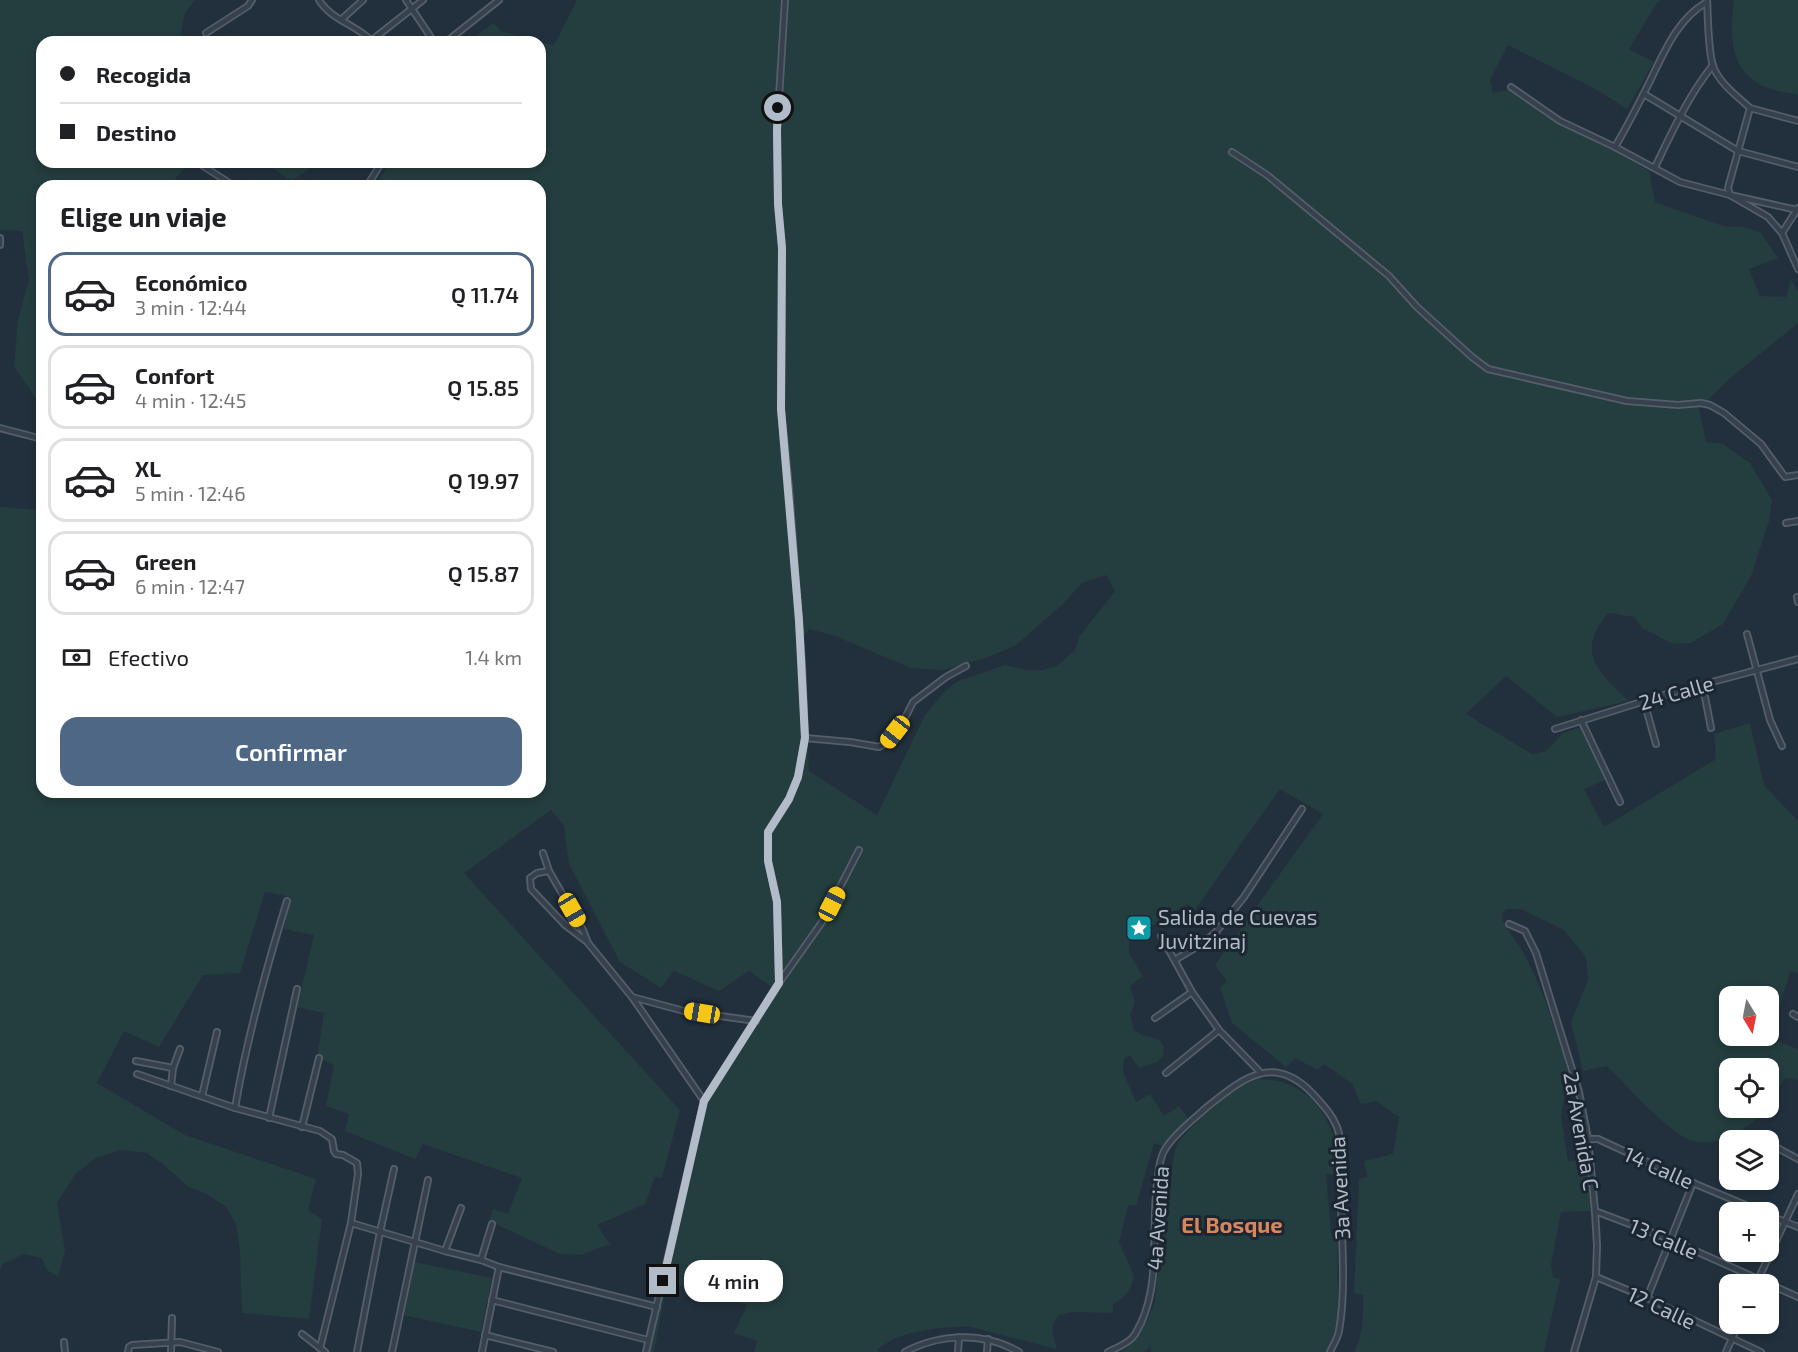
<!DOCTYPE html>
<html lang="es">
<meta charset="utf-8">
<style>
body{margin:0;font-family:"Exo 2",sans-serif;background:#f6f6f6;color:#202124;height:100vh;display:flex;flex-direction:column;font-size:22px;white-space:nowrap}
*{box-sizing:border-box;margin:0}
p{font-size:20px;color:#757577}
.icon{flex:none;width:33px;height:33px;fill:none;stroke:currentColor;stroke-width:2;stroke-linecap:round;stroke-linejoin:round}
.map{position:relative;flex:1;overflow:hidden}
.sheet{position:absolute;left:36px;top:180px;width:510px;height:618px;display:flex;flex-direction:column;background:#fff;border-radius:18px;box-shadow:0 3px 9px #0003}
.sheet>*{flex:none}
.hud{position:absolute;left:36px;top:36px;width:510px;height:132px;border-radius:18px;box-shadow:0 3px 9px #0003;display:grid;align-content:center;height:132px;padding:0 24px;background:#fff}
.needle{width:39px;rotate:170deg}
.fabs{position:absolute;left:1719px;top:986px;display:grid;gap:12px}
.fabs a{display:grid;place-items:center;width:60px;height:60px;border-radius:12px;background:#fff;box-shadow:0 3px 9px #0003;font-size:30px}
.end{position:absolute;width:27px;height:27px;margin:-14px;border:8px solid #b1bcc8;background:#111;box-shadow:0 0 0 3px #111}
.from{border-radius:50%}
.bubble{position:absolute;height:42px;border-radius:18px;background:#fff;box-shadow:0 3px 9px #0003;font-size:20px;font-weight:600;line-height:42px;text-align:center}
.car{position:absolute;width:18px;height:36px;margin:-18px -9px;border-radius:8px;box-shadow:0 0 4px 2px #0007;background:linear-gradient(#f5c518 24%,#345 0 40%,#f5c518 0 76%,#345 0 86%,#f5c518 0)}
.hud b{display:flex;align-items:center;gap:21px;height:57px;font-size:22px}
.hud b+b{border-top:2px solid #e0e0e0}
.hud i{width:15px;height:15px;background:#202124}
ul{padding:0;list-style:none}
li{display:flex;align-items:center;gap:18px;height:84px;margin:0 12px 9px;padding:0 12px;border:3px solid #e0e0e0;border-radius:18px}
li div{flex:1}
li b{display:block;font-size:22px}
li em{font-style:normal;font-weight:600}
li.current{border-color:#4d6785}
li>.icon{width:54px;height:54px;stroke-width:1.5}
h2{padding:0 24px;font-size:27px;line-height:72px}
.pay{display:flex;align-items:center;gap:15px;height:66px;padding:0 24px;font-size:22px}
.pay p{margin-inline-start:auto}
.button{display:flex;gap:12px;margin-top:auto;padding:12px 24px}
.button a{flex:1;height:69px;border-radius:18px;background:#4d6785;color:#fff;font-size:24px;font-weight:600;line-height:69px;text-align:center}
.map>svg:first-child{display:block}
</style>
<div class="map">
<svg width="1798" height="1352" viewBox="0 0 1798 1352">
<rect width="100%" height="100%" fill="#22303d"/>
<g fill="#243d3e" fill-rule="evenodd">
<polygon points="0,0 195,0 185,13 179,42 42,42 42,162 190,162 169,186 42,186 42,405 39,403 14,366 18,320 29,280 22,231 0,230"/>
<path d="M577,0h1084l-4,3 -28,46 25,13 -27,47 -30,-19 -89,-45 -18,35 3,13 19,-4 137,82 6,31 68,24 21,1 16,5 18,26 -29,11 11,27 26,1 5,-17 7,11v32l-70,57 -29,29 7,33 17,2 27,19 22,37 -3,21 -18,55 -28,48 -32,19 -18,1 -31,-16 -8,-11 -26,-4c-33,41 -10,58 21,88l-72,16 -51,-41 -40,38 66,40 14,-3 17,-18 19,-6 23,53 -21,9 20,38 112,-68 -2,-25 36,-11 14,62 34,36v152l-8,-2 -19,68 27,10v31l-13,-2 -16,25 -1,-35h-38v39h36c-9,14 -13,16 -27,24 -13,9 -33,15 -49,9 -22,-8 -65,-56 -83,-74l-24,5 -12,-49 17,-42 -2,-23 -22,-27 -43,-21h-14l-4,3 -1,8 21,32 12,24 11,27 31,93 -13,2 -3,18 7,45 18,-1 5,51 -30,1 -10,53 2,12 7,2 -16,73h-190c10,-19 9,-37 9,-57l-9,-2 5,-114 8,-2 -3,-16 29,-7 6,-37 -23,-16 -15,3 -9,-20 -28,-20 -6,6 -23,-12 -9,9 -54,-44 -12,-36 7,-6 -12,-16 108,-151 -43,-25 -86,122 -6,-7 -38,23 -5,-4 -16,12v18l14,23 -13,10 5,17 -5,12 4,15 6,4 20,6 4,8 -1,8 -6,6 -18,6 -9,-13 -6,4 -1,13 13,30 14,-8 14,22 15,-10 10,14 -27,26 -8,-3 -18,63 -8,-1 -9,37 15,34c-1,11 -11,24 -21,28v9l-40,-1 -14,3c-11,14 -6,18 -2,34l-87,-22c-22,-1 -51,3 -72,10 -7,3 -14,8 -21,12l2,3h-125l3,-11 -23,-8 13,-28 -80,-23 -13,70h-11l47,-202 11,-39 8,-20 64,-103 -24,-17 -30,20 -45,-20 -13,17 -41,-26 -51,-98 -5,-38 -13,-16 -87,63 216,237 -18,68 -7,-1 -10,27 -48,21 13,19 -29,11 -21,-1 -71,-33 4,-12 15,5 14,-36 -99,-34 -8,15 -70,-28 4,-17 -23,-8 8,-41 -17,-7 7,-45 -27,-6 17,-72 -30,-6 7,-32 -26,-5 -25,81 -37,2 -44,72 -35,-16 -27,52 88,52 131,44 -8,31 14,9 -13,100 -67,-6 -2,-61 -4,-28 -10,-17 -18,-12 -21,-9 -23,-21 -17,-12 -25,-3 -26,8 -20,15 -19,30 8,48 -7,26 -11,-7 -5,-12 -18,-4 -21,10 -3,6v-763l42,3v282h498v-606h-165l16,-24h149v-120l14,3zM1106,575l9,16 -36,46 -4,13 -18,16 -14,4h-16l-22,-5 -47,16 -15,12 -18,22 -48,100 -68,-44 -1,-28 -11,-96 12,-18 26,7 76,32 32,2 43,-12 30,-13 46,-40 20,-22zM1730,996h38v39h-38z"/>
<path d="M1734,0h64v95c-9,-2 -19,-3 -27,-6 -42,-14 -42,-52 -37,-89z"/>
<polygon points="493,23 501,31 538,42 467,42"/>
<polygon points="263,162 318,162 292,181"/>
<path d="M1258,1079c40,0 66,24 77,62 3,11 2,22 2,33h-11l5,59 7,1c-3,41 6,79 -9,118h-178l-1,-5 -6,5h-23l7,-5 8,-9 12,-19 7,-17 8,-90c11,-20 6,-44 13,-65 5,-13 44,-46 57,-55 8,-6 16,-10 25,-13z"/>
<polygon points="414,1262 492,1278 481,1332 403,1315"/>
</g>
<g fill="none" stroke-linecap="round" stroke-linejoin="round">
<defs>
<g id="minor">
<path d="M319,0c12,20 38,25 54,42"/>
<polyline points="406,0 434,42"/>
<path d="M1707,0c1,17 1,50 6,66 6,17 24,30 37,42l-22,80 2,7 38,22 14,16 16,36"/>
<polyline points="342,19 363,0"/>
<polyline points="206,33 248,6 252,0"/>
<polyline points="372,40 423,0"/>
<polyline points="446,42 499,0"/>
<polyline points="1511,87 1560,121 1615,147 1680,182 1730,195 1797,210"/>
<polyline points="1644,94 1738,151 1798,167"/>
<polyline points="1750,108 1798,121"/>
<path d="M1615,147c11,-19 21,-38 31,-58 16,-31 29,-69 61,-87"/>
<polyline points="1232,152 1267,175 1389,276 1417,307 1472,357 1488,369 1627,401 1678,405 1701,403 1710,405 1724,413 1761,444 1785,477 1798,475"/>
<polyline points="197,162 234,186"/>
<path d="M1655,167c17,-35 33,-71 58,-102"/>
<polyline points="367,186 382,162"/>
<polyline points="1782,233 1798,208"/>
<polyline points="0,238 0,245"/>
<polyline points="0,428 42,439"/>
<polyline points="1786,523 1798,521"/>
<polyline points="1797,597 1798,602"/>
<polyline points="1747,634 1770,720 1782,746"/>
<polyline points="1698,685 1705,697 1711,728"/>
<polyline points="1644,701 1656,744"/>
<polyline points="1581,720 1620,802"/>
<polyline points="1555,729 1667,694 1798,659"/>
<polyline points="805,738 850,742 879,747 887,742 903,722 913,702 946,677 966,666"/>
<polyline points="543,853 549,871 583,930 588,943 632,997 704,1101"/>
<polyline points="549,871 537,873 530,878 531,889 565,925 586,941"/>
<polyline points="1509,924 1525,931 1536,953 1579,1092 1588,1139 1595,1211 1597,1245 1596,1277 1574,1352"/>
<polyline points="1161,936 1192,992 1219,1030 1261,1073"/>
<polyline points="1175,960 1203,943 1216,932 1244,897 1302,809"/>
<polyline points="779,983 777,901 768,861 768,832 789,799 798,777 805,738 802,664 789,488 781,409 782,248 778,204 777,130 785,0"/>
<polyline points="632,997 684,1011 756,1021"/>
<polyline points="1793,1014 1798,1017"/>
<polyline points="1155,1018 1192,992"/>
<polyline points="136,1061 173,1068"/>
<polyline points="1166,1073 1219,1030"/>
<polyline points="137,1074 235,1108 320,1131 332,1139 334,1151 336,1154 343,1155 357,1163 358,1174 351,1223 320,1348"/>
<polyline points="171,1086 173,1068 180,1049"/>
<polyline points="202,1096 217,1032"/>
<path d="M235,1108c12,-71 31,-139 52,-207"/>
<polyline points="269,1118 297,989"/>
<polyline points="302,1127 319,1058"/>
<polyline points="1588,1139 1598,1139 1693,1183 1762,1212"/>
<polyline points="1768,1143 1798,1159"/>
<polyline points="1595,1211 1669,1239 1798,1297"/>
<polyline points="1768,1215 1798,1227"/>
<polyline points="351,1223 445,1251 481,1260 499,1267 657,1307"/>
<polyline points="445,1251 461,1208"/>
<polyline points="481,1260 492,1224"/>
<polyline points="1596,1277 1647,1298 1761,1352"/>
<polyline points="1756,1284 1798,1194"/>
<polyline points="1647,1298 1693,1183"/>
<polyline points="492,1300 648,1340"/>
<polyline points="302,1334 325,1352"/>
<polyline points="485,1335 553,1352"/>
<polyline points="64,1342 65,1352"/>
<polyline points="128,1352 129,1347 132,1345 180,1342 218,1352"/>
<polyline points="171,1352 172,1318"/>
<polyline points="357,1352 380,1232 394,1169"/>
<polyline points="392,1352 428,1180"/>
<polyline points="482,1352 499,1267"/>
<polyline points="646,1352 704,1101 779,983 822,922 859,850"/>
<path d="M905,1352c35,-19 79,-20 114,0"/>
<polyline points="958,1352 959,1337"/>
<polyline points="987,1352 988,1339"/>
<path d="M1108,1352c8,-4 17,-7 24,-14 4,-4 6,-10 9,-15 20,-44 10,-93 16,-139 2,-14 2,-28 11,-39 10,-14 26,-26 39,-38 35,-28 66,-55 106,-13 9,10 19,20 24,33 8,22 4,54 4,77 1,42 5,86 -2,127 -1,7 -6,14 -9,21"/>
<polyline points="1726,1352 1739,1323"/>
</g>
</defs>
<use href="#minor" stroke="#545f6a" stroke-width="8"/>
<use href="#minor" stroke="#36414d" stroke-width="4.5"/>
</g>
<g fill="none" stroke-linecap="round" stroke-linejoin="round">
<polyline stroke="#b1bcc8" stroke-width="8" points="663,1281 704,1101 779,983 777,902 768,861 768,832 789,799 798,777 805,738 799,620 781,409 782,248 778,204 777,130 778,108"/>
</g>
<defs>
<symbol id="sight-square" viewBox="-11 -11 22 22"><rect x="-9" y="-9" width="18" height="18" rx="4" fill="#0f9aa8" stroke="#1b2631"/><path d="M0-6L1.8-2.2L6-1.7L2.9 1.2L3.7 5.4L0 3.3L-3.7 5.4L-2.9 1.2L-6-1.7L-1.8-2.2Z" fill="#fff"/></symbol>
</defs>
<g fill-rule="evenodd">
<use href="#sight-square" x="1124" y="913" width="30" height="30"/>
</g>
<g text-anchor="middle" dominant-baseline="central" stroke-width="6" stroke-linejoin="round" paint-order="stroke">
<g font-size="21" fill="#b1bcc8" stroke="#1b2631">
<text transform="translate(1676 692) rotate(-16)">24 Calle</text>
<text transform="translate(1582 1131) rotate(80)">2a Avenida C</text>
<text transform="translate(1659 1167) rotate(24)">14 Calle</text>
<text transform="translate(1339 1188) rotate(-93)">3a Avenida</text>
<text transform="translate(1157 1218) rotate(-86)">4a Avenida</text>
<text transform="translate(1664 1238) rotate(23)">13 Calle</text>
<text transform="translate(1662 1307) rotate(25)">12 Calle</text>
</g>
<g font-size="21" fill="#b1bcc8" stroke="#1b2631" text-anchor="start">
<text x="1158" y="916">Salida de Cuevas<tspan x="1158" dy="24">Juvitzinaj</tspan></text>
</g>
<g font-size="22" font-weight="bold" fill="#d8875c" stroke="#1b2631">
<text x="1232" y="1224">El Bosque</text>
</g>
</g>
</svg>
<div class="fabs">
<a><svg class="needle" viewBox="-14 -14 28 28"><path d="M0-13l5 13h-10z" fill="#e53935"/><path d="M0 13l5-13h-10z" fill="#757577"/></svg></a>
<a><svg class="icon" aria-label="locate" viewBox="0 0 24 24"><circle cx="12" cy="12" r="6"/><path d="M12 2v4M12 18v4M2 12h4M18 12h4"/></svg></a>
<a><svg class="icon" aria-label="layers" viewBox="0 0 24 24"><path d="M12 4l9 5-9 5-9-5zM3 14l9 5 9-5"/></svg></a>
<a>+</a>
<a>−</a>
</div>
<i class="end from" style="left:778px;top:108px"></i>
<i class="end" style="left:663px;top:1281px"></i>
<div class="bubble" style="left:684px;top:1260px;width:99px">4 min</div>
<i class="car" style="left:895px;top:732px;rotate:218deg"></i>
<i class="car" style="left:832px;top:904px;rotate:27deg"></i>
<i class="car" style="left:572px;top:910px;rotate:150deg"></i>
<i class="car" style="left:702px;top:1013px;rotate:279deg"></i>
<div class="hud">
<b><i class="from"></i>Recogida</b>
<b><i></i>Destino</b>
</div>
<section class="sheet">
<h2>Elige un viaje</h2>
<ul>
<li class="current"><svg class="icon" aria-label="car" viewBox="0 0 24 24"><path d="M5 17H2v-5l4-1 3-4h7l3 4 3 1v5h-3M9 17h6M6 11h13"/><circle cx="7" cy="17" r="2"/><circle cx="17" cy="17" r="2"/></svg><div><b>Económico</b><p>3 min · 12:44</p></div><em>Q 11.74</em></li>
<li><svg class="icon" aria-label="car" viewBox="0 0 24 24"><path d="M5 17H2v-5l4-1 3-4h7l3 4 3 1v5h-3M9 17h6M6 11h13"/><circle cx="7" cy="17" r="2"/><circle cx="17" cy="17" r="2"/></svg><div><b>Confort</b><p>4 min · 12:45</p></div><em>Q 15.85</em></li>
<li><svg class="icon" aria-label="car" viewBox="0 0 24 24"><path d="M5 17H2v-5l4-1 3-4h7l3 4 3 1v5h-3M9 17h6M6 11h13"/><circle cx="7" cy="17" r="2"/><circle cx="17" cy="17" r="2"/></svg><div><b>XL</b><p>5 min · 12:46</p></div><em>Q 19.97</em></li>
<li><svg class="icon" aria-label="car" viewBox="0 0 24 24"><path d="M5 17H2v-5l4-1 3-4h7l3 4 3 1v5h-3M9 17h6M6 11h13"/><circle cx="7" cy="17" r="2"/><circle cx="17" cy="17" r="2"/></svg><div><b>Green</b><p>6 min · 12:47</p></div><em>Q 15.87</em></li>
</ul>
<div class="pay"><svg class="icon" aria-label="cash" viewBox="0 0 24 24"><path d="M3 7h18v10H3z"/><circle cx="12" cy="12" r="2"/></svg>Efectivo<p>1.4 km</p></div>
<div class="button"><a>Confirmar</a></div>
</section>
</div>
